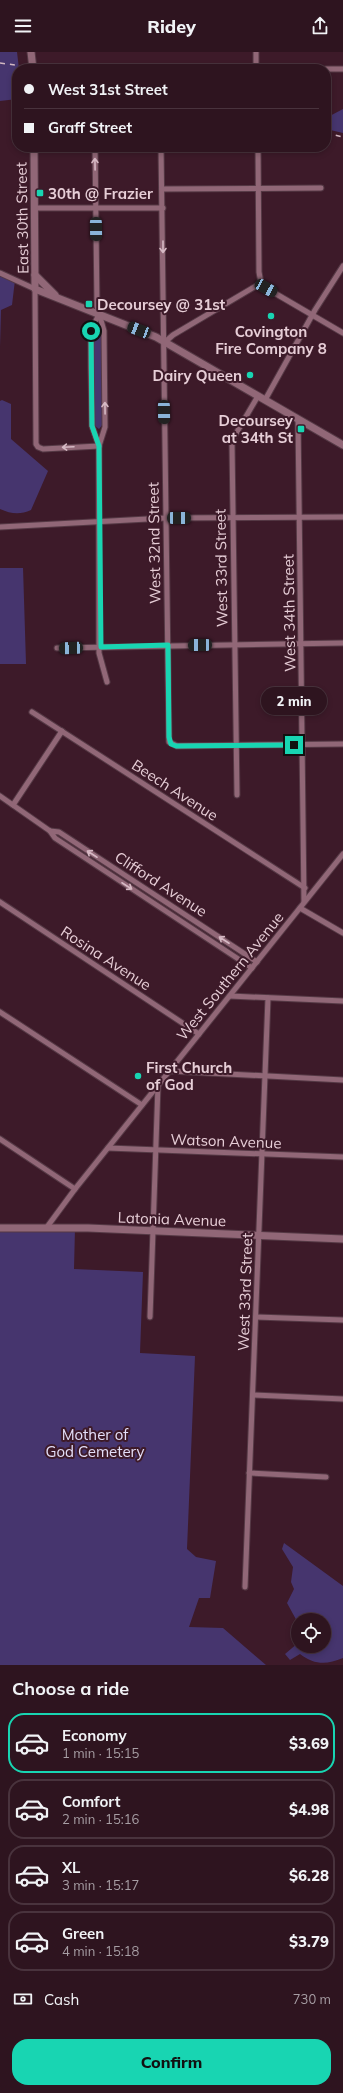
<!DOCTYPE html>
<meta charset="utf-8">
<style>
body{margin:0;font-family:Mulish,sans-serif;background:#361d28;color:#f1f3f6;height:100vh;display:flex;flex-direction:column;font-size:15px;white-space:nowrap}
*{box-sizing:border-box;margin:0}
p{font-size:13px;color:#a79ea4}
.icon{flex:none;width:22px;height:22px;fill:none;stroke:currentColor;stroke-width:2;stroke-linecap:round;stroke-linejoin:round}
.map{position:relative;height:1613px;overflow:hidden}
.side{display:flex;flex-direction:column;background:#2e141f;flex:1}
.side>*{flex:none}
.guide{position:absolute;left:12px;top:12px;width:319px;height:88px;border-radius:16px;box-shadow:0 2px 6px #0003,0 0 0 1px #49333d;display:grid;align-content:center;height:88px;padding:0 12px;background:#2e141f}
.tools{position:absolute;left:291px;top:1561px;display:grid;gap:8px}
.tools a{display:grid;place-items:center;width:40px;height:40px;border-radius:50%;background:#2e141f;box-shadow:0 2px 6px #0003,0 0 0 1px #49333d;font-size:20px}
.end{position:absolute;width:18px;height:18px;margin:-9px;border:5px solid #18d5b2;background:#111;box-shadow:0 0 0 2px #111}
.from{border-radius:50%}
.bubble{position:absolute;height:28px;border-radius:14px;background:#2e141f;box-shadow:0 2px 6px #0003,0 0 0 1px #49333d;font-size:13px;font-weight:800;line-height:28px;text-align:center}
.car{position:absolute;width:12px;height:24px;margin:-12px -6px;border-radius:5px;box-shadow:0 0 3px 1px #0007;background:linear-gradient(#222 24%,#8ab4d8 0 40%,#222 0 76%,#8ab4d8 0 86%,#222 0)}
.guide b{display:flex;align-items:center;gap:14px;height:38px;font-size:15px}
.guide b+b{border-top:1px solid #49333d}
.guide i{width:10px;height:10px;background:#f1f3f6}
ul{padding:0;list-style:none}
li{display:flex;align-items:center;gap:12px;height:60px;margin:0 8px 6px;padding:0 4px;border:2px solid #49333d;border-radius:16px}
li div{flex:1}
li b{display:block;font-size:15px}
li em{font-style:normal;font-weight:800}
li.selected{border-color:#18d5b2}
li>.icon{width:36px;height:36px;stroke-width:1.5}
h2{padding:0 12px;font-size:18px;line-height:48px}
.pay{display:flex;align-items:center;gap:10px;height:44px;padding:0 12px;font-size:15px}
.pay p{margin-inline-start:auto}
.action{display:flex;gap:8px;margin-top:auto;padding:8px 12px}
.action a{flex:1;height:46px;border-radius:16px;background:#18d5b2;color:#111;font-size:16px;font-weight:800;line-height:46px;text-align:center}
header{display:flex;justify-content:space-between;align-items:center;height:52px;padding:0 12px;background:#2e141f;font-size:18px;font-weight:800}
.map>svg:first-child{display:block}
</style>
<header><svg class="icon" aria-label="menu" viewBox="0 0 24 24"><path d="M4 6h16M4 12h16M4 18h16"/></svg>Ridey<svg class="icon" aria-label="share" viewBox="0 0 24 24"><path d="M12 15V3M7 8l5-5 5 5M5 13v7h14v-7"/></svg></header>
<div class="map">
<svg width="343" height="1613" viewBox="0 0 343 1613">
<rect width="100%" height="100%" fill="#3d1a29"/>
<g fill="#46356e">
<polygon points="0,0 17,0 19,17 17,17 17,47 0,49"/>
<polygon points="343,57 343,81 326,77 326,66"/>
<polygon points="0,221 15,228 12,253 1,258 0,295"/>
<polygon points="97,276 102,280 103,372 99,377 94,373 93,281"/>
<path d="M2,348l9,4v35l37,32 -17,39c-11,5 -20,4 -31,-1v-108z"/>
<polygon points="0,516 23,516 26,612 0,612"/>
<polygon points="0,1176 75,1176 74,1217 143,1220 140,1301 195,1304 187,1497 196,1505 216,1509 210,1546 199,1546 189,1575 223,1576 266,1613 0,1613"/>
<path d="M284,1491l59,43v72c-17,7 -28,7 -43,-4l-10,6 -5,-6 13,-11v3h26v-26h-26v3l-11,-20 7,-14 -3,-7 2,-15 -11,-18z"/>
</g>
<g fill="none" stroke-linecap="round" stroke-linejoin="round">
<defs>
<g id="street">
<polyline points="256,0 256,17"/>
<polyline points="226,17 246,17"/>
<polyline points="326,17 343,17"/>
<polyline points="95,95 97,254 104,279 105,375 99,394 99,601 107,630"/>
<polyline points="161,95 169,690 177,694 343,692"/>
<polyline points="258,95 259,220 261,231"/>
<polyline points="162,137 321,136"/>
<polyline points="35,156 163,156"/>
<polyline points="0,221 35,237 36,392 38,395 43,397 99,394"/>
<polyline points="261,231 266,236 343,281"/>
<polyline points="99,262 91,279 91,315 92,374 99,394"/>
<polyline points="165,290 173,283 261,231"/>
<polyline points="265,348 315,258 343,214"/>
<polyline points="298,367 304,850"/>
<polyline points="0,475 166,466 343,465"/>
<polyline points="57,596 343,591"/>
<polyline points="32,660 305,836"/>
<polyline points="237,743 232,392 234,385 258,344"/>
<polyline points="0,744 50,779 59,780 257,910"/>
<polyline points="13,753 62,679"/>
<polyline points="50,779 55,786 252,916"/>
<polyline points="0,850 199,982"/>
<polyline points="300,856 343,881"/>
<polyline points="230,944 343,949"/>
<polyline points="0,960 142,1053"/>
<polyline points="170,1019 343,1028"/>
<polyline points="0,1087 75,1137"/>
<polyline points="108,1096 343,1105"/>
<polyline points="47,1175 75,1137 343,802"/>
<polyline points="150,1265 158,1033"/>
<polyline points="256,1265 343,1268"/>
<polyline points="253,1343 343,1347"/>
<polyline points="249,1421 326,1425"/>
<polyline points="245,1535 268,946"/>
</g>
<g id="secondary">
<polyline points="31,0 33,17"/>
<polyline points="34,95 35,237 156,285 343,393"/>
<polyline points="35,223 55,243"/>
<polyline points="0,1176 88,1176 343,1187"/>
</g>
</defs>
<use href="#street" stroke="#553945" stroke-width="7"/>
<use href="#secondary" stroke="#553945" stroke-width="9"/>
<use href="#street" stroke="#916777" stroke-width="5"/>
<use href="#secondary" stroke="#916777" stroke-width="7"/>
<g stroke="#d1b7c1" stroke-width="1.5" stroke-dasharray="5 5" stroke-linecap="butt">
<polyline points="0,11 45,17"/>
<polyline points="326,81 343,85"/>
</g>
</g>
<defs><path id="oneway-shaft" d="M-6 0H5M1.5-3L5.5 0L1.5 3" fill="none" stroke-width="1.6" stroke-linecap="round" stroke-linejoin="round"/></defs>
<g stroke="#d6b9c4">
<use href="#oneway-shaft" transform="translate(95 112) rotate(-91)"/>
<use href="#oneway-shaft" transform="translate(163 195) rotate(90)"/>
<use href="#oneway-shaft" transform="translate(105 356) rotate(-91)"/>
<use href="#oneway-shaft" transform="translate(68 395) rotate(177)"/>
<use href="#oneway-shaft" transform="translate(92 802) rotate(-147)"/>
<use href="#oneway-shaft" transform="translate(127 834) rotate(33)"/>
<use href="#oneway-shaft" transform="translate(224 888) rotate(-147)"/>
</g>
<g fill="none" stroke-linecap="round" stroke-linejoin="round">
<polyline stroke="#18d5b2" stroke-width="5" points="91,279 92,374 99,394 101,595 168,593 169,685 171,692 176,694 294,693"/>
</g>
<g fill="#18d5b2" stroke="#3d1a29" stroke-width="1.5">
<rect x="36" y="137" width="8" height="8" rx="2"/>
<rect x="85" y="248" width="8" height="8" rx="2"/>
<circle cx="271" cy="264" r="4"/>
<circle cx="250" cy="323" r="4"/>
<rect x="297" y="373" width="8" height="8" rx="2"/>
<circle cx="138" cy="1024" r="4"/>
</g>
<g text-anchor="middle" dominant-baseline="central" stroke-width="4" stroke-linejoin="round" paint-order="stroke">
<g font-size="15" font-weight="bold" fill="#e7ced7" stroke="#3d1a29" text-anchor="start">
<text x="48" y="141">30th @ Frazier</text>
<text x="97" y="252">Decoursey @ 31st</text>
<text x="271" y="279" text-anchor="middle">Covington<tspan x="271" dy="17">Fire Company 8</tspan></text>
<text x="242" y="323" text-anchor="end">Dairy Queen</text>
<text x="293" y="368" text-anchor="end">Decoursey<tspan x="293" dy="17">at 34th St</tspan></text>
<text x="146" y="1015">First Church<tspan x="146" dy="17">of God</tspan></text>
</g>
<g font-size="15" fill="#e7ced7" stroke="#3d1a29">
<text transform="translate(22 166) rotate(-91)">East 30th Street</text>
<text transform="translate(154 491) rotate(-91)">West 32nd Street</text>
<text transform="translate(221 516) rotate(-91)">West 33rd Street</text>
<text transform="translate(289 561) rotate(-91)">West 34th Street</text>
<text transform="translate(175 738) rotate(33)">Beech Avenue</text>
<text transform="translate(161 832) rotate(33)">Clifford Avenue</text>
<text transform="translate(106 906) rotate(33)">Rosina Avenue</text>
<text transform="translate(230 924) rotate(-51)">West Southern Avenue</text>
<text transform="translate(226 1089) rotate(2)">Watson Avenue</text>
<text transform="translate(172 1167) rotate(2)">Latonia Avenue</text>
<text transform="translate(245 1240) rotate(-88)">West 33rd Street</text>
</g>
<g font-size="15" fill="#e4dff9" stroke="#3d1a29">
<text x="95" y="1382">Mother of<tspan x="95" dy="17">God Cemetery</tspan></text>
</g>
</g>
</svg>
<div class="tools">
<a><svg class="icon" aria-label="locate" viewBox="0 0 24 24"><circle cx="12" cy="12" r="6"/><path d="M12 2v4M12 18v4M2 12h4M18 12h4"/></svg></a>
</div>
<i class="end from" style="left:91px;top:279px"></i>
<i class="end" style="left:294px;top:693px"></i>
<div class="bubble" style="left:261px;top:635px;width:66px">2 min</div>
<i class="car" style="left:96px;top:177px;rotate:179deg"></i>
<i class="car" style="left:266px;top:236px;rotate:119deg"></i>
<i class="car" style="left:139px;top:278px;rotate:291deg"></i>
<i class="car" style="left:164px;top:360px;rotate:179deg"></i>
<i class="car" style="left:179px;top:466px;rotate:90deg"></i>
<i class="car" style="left:200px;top:593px;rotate:269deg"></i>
<i class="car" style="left:71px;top:596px;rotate:268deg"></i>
<div class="guide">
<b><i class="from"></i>West 31st Street</b>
<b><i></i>Graff Street</b>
</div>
</div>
<section class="side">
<h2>Choose a ride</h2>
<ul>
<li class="selected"><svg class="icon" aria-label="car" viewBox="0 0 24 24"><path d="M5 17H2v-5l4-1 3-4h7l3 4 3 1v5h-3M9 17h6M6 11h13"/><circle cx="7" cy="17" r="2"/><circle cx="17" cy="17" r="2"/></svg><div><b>Economy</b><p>1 min · 15:15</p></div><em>$3.69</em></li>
<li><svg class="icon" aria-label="car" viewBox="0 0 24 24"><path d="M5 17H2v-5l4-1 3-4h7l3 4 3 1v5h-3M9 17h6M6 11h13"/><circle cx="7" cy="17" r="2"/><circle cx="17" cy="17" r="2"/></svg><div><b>Comfort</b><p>2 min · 15:16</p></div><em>$4.98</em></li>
<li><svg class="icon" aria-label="car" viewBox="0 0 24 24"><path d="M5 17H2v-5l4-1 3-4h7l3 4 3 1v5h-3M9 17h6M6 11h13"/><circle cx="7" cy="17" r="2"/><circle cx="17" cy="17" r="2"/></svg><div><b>XL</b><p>3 min · 15:17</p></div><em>$6.28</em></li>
<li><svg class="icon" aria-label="car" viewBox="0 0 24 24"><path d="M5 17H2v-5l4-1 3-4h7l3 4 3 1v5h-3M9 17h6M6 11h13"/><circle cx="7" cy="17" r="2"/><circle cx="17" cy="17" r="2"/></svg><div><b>Green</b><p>4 min · 15:18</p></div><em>$3.79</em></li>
</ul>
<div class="pay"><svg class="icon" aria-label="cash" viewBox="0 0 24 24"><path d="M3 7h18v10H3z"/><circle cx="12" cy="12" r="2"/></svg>Cash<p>730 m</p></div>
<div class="action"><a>Confirm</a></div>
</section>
